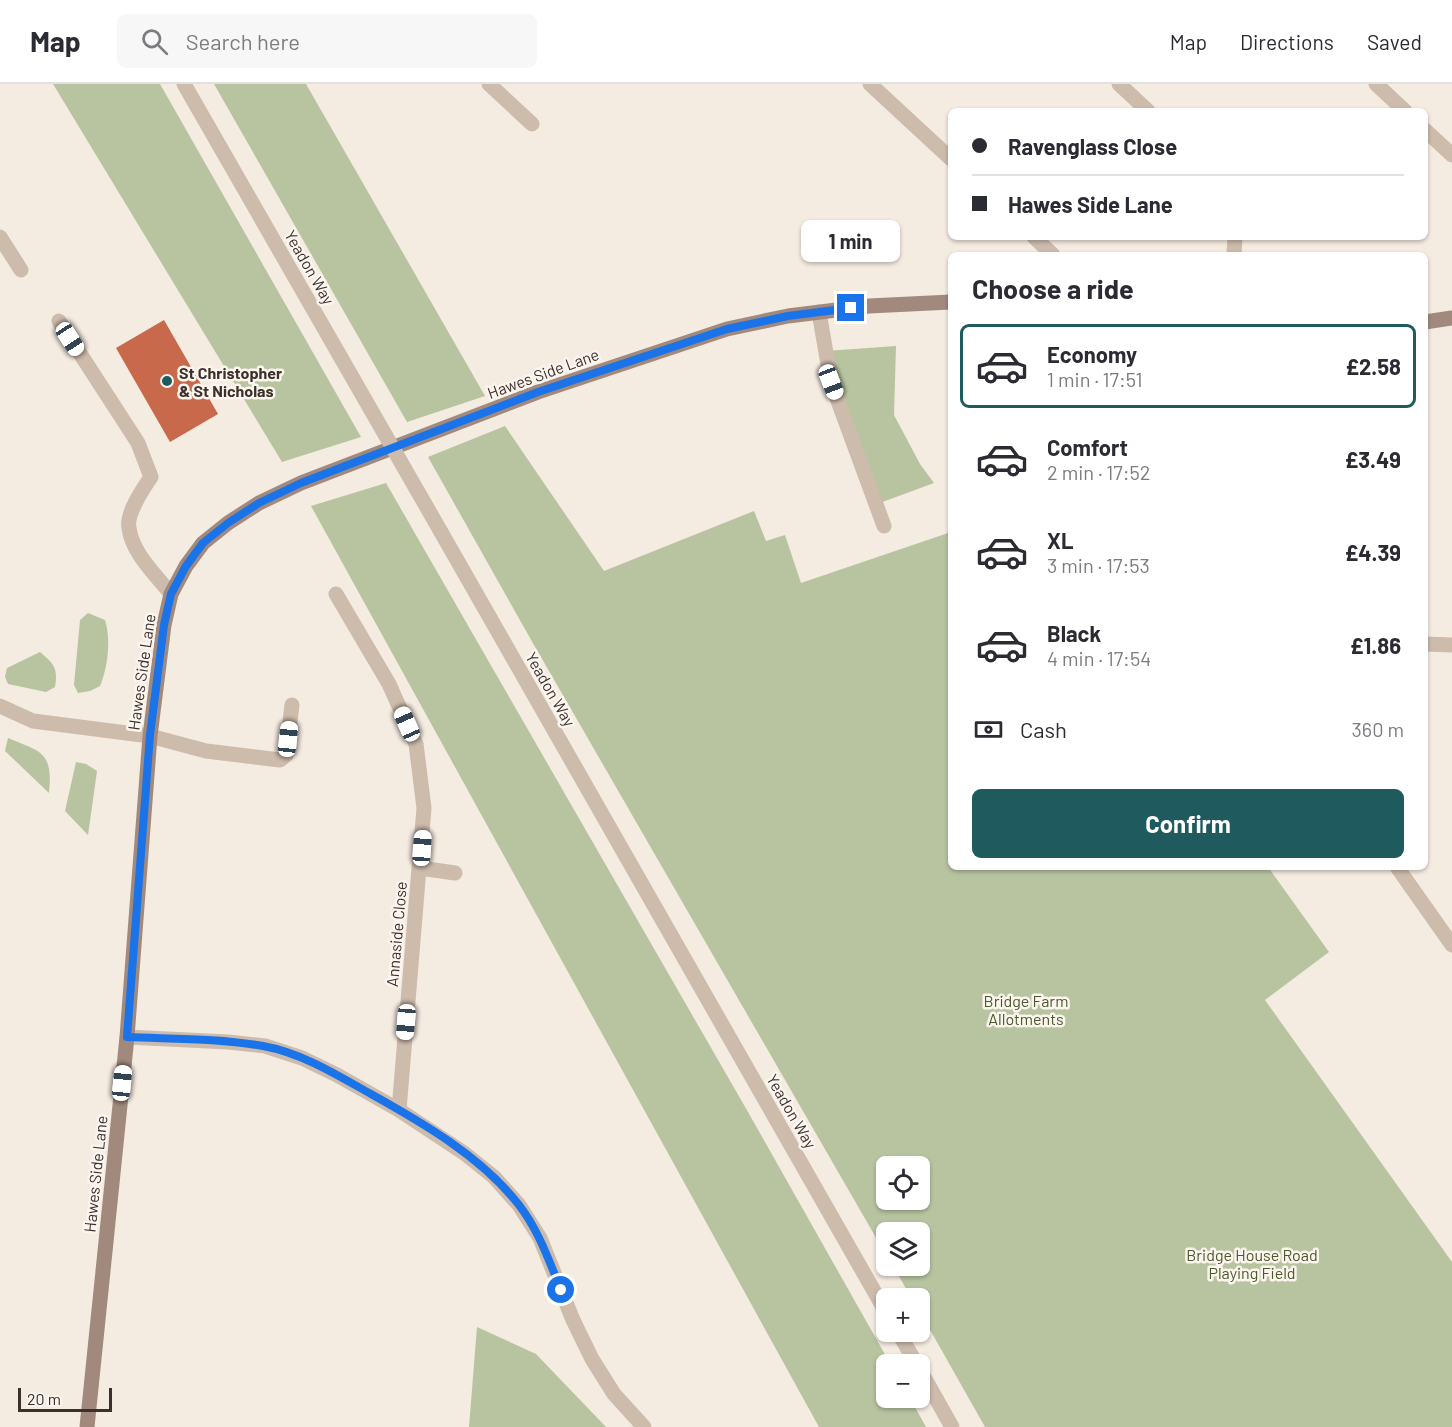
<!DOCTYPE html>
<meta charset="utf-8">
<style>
body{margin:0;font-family:Barlow,sans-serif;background:#f7f7f7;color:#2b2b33;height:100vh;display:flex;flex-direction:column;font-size:22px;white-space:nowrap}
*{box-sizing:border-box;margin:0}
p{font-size:20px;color:#7c7c81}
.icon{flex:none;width:33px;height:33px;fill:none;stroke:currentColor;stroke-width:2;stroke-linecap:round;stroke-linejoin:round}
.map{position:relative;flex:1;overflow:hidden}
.panel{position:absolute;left:948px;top:168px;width:480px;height:618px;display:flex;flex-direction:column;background:#fff;border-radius:9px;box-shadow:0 2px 4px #0004}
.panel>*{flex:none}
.banner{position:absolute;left:948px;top:24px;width:480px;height:132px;border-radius:9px;box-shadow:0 2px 4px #0004;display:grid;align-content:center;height:132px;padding:0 24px;background:#fff}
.fabs{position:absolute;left:876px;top:1072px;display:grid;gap:12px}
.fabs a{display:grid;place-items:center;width:54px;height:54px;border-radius:9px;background:#fff;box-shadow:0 2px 4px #0004;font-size:30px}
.scale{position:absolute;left:18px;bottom:15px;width:94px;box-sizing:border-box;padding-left:6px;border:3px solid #3b302b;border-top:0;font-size:16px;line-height:21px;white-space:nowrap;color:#3b302b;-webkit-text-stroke:4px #fbf5ee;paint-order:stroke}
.end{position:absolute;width:27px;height:27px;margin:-14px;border:8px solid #1a73e8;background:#fff;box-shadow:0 0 0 3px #fff}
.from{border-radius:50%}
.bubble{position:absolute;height:42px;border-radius:9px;background:#fff;box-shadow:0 2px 4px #0004;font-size:20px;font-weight:700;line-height:42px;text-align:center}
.car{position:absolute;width:18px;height:36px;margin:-18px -9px;border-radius:8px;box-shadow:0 0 4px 2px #0007;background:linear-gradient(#fff 24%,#345 0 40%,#fff 0 76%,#345 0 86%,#fff 0)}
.banner b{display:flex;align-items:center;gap:21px;height:57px;font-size:22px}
.banner b+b{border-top:2px solid #e1e1e2}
.banner i{width:15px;height:15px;background:#2b2b33}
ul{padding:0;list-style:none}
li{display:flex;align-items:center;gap:18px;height:84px;margin:0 12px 9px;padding:0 12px;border:3px solid transparent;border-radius:9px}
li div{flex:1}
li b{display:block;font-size:22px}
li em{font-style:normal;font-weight:700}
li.active{border-color:#1f5a5e}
li>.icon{width:54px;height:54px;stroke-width:1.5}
h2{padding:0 24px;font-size:27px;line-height:72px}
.pay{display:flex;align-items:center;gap:15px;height:66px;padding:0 24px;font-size:22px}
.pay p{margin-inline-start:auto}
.button{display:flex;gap:12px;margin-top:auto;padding:12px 24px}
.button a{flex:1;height:69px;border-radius:9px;background:#1f5a5e;color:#fff;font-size:24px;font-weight:700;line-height:69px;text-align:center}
header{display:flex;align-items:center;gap:36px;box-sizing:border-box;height:84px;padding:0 30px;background:#fff;border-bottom:2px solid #e1e1e2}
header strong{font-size:28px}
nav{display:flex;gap:33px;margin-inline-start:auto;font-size:21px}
.search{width:420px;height:54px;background:#f7f7f7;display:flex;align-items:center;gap:15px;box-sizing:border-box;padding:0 21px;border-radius:9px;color:#7c7c81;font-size:22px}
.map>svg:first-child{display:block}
</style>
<header>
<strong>Map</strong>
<div class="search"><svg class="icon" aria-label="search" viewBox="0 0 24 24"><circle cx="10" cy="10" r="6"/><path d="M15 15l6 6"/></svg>Search here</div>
<nav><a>Map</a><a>Directions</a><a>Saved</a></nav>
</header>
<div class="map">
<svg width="1452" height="1343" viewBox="0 0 1452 1343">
<rect width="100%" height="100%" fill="#f4ebe1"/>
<g fill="#b8c4a0" fill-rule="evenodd">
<polygon points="53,0 160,0 361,353 282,378"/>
<polygon points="214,0 306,0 485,312 407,338"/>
<polygon points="896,262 894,331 920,380 934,399 877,420 826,267"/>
<path d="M505,342l99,145 150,-60 12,30 19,-6 16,48 150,-51v335h317l61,85 -64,48 187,262v165h-467l-65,-115v-13h-8l-19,-33h27v-33h-34v22l-352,-610 -106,-188zM886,1083h34v33h-34z"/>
<polygon points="386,399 748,1028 891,1281 886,1281 886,1314 910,1314 926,1343 819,1343 311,422"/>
<path d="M88,529l17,7c6,19 3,47 -5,66l-10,5 -12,2 -4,-8 6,-65z"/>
<path d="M40,568c14,12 18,16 15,35l-9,5 -38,-8 -3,-7 2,-9z"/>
<path d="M8,654c34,14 45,14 41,55l-44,-42z"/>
<polygon points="76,678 86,680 97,687 88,751 65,727"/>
<polygon points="477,1243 536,1270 606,1343 469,1343"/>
</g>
<polygon fill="#c8694b" points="164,236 218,330 170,358 116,264"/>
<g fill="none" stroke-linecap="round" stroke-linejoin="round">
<g stroke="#cdbbac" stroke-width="15">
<polyline points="1119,0 1148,27"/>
<polyline points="1234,171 1235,153"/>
<polyline points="819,228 831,298 884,442"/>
<path d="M59,237l79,122 13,34c-8,12 -25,36 -22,51 3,25 27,47 42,66"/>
<polyline points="150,652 206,667 280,676 286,671 292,621"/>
</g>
<g stroke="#cdbbac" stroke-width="15">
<polyline points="489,0 532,40"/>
<polyline points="870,0 951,75"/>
<polyline points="0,153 21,186"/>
<polyline points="1034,153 1053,171"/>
<polyline points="336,510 389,600 416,660 424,724 399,1026"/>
<polyline points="1425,560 1452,561"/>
<polyline points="1397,783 1452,861"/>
<polyline points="420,784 455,789"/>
<polyline points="127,953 228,958 265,962 302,974 337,991 399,1026 464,1069 494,1093 519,1121 540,1154 573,1236 592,1275 614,1310 644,1343"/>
</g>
<g stroke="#cdbbac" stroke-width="15">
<polyline points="184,0 340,272"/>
<polyline points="1376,0 1405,27"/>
<polyline points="1425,46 1452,71"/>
<polyline points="441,448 886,1228"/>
<polyline points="0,622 33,637 150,652"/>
<polyline points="898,1248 917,1281"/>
<polyline points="920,1286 952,1343"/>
</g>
<g stroke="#a18a7d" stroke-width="15">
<polyline points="1425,238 1452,234"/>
<polyline points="87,1343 127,953 150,652 164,541 171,510 186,482 203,459 228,439 259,419 301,399 538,308 727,245 788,232 869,222 951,218"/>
</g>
<polyline stroke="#cdbbac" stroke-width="15" points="340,272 441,448"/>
</g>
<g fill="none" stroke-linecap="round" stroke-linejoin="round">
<path stroke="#1a73e8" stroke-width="8" d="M561,1206c-12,-29 -22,-59 -42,-85 -37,-48 -96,-82 -148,-111 -34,-19 -69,-41 -108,-48 -45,-8 -91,-7 -136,-9l23,-302 14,-110 7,-31 15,-28 17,-23 25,-20 31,-20 42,-20 237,-91 189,-63 61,-13 63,-8"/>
</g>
<circle fill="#1f5a5e" stroke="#fbf5ee" stroke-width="2" cx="167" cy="297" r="6"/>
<g text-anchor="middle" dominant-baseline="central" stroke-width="5" stroke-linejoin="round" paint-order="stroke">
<g font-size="16" fill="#3b302b" stroke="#fbf5ee">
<text transform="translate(310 183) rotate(60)">Yeadon Way</text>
<text transform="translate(543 289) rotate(-20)">Hawes Side Lane</text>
<text transform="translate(141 588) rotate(-82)">Hawes Side Lane</text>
<text transform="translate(551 605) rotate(60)">Yeadon Way</text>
<text transform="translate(396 850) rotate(-85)">Annaside Close</text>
<text transform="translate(792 1027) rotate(60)">Yeadon Way</text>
<text transform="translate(95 1090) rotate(-84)">Hawes Side Lane</text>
</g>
<g font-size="16" font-weight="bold" fill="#3b302b" stroke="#fbf5ee" text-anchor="start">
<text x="179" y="288">St Christopher<tspan x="179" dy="18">&amp; St Nicholas</tspan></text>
</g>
<g font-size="16" fill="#4a5a2e" stroke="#fbf5ee">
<text x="1026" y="916">Bridge Farm<tspan x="1026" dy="18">Allotments</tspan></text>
<text x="1252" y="1170">Bridge House Road<tspan x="1252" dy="18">Playing Field</tspan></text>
</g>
</g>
</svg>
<div class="fabs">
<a><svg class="icon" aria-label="locate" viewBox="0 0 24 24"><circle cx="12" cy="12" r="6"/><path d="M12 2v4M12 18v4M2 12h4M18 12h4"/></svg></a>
<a><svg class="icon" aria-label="layers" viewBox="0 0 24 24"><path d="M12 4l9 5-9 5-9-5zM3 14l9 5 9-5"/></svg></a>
<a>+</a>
<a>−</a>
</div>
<div class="scale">20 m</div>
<i class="end from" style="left:561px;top:1206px"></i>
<i class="end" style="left:851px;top:224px"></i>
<div class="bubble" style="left:801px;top:136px;width:99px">1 min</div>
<i class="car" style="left:70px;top:255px;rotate:147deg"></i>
<i class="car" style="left:831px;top:298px;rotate:159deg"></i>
<i class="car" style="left:407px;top:640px;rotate:336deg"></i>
<i class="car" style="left:288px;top:655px;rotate:6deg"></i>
<i class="car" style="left:422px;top:764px;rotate:4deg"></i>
<i class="car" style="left:406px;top:938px;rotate:185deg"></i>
<i class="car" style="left:122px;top:999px;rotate:6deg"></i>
<div class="banner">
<b><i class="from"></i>Ravenglass Close</b>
<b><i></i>Hawes Side Lane</b>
</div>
<section class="panel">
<h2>Choose a ride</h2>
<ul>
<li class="active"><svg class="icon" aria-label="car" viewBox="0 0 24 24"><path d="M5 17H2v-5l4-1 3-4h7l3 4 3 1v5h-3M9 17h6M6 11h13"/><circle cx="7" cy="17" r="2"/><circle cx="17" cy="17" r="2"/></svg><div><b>Economy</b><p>1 min · 17:51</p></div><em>£2.58</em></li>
<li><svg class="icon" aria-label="car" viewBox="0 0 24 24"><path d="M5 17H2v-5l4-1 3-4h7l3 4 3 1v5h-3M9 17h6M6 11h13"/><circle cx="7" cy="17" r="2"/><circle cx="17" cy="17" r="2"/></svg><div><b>Comfort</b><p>2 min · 17:52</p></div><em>£3.49</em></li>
<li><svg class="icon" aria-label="car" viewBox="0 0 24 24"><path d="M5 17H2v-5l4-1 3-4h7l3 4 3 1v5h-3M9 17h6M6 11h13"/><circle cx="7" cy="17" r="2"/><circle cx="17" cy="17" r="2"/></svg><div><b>XL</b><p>3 min · 17:53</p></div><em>£4.39</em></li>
<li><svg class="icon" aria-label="car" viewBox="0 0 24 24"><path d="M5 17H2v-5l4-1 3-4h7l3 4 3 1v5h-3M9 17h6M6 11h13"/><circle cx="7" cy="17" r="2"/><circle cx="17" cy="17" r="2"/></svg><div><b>Black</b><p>4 min · 17:54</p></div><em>£1.86</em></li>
</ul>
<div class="pay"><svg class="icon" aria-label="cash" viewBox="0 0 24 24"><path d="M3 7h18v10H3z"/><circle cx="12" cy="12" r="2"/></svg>Cash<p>360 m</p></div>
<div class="button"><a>Confirm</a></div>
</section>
</div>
